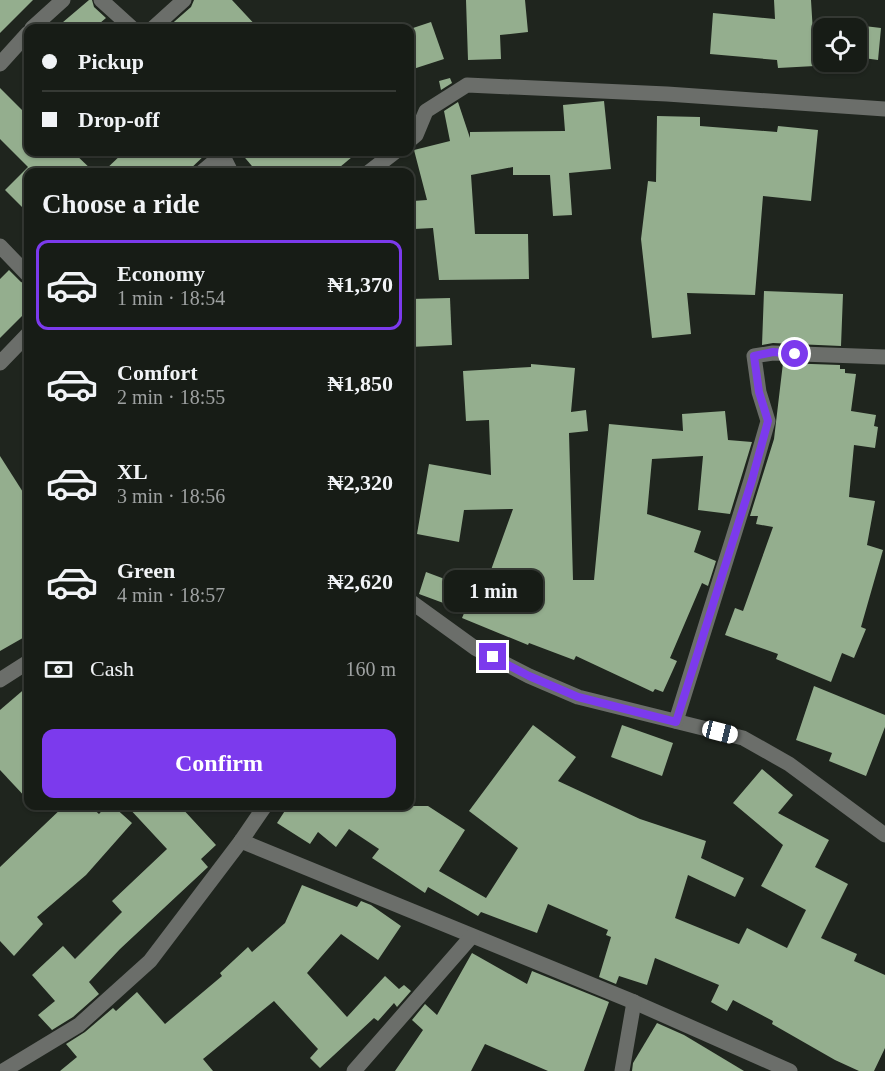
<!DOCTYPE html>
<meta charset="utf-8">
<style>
body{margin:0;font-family:Georgia,serif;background:#242923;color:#f1f3f6;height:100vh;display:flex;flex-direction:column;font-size:22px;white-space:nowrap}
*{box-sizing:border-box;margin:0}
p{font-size:20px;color:#9ea1a1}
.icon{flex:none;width:33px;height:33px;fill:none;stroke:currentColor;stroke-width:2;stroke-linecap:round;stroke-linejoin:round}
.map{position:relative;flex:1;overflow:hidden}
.panel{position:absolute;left:24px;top:168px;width:390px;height:642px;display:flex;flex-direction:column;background:#171c16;border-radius:12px;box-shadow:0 2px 4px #0004,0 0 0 2px #363a35}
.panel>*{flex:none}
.guide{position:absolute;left:24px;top:24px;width:390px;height:132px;border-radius:12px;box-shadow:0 2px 4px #0004,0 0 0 2px #363a35;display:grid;align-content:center;height:132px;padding:0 18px;background:#171c16}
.controls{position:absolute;left:813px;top:18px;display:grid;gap:12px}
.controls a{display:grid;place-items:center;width:54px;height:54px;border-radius:12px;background:#171c16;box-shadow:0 2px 4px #0004,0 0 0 2px #363a35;font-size:30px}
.end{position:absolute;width:27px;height:27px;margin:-14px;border:8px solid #7c3aed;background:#fff;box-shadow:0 0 0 3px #fff}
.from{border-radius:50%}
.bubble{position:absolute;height:42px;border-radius:12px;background:#171c16;box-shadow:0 2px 4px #0004,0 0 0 2px #363a35;font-size:20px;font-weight:600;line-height:42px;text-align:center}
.car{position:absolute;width:18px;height:36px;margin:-18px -9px;border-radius:8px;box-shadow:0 0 4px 2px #0007;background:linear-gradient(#fff 24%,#345 0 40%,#fff 0 76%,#345 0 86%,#fff 0)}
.guide b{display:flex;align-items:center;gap:21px;height:57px;font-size:22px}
.guide b+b{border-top:2px solid #363a35}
.guide i{width:15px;height:15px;background:#f1f3f6}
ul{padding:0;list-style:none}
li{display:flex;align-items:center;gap:18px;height:90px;margin:0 12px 9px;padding:0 6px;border:3px solid transparent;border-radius:12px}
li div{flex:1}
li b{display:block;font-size:22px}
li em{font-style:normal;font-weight:600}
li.selected{border-color:#7c3aed}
li>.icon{width:54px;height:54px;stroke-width:1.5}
h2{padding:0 18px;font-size:27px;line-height:72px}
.pay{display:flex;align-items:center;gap:15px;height:66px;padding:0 18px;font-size:22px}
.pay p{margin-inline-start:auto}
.primary-button{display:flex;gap:12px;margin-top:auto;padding:12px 18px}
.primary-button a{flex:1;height:69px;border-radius:12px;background:#7c3aed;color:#fff;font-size:24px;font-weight:600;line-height:69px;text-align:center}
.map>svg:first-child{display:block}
</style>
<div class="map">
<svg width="885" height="1071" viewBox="0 0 885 1071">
<rect width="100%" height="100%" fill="#1f251e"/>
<g fill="#94ae8e">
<polygon points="0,0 33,0 0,33"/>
<polygon points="89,0 92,0 94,7 106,18 94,28 56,28"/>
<polygon points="194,0 232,0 258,28 167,28 191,7"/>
<polygon points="466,0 525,0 528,32 500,35 501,59 468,60"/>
<polygon points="774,0 811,0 815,66 778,68 777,60 710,54 713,13 775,19"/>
<polygon points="431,22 444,59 410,70 410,29"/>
<polygon points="856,25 881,28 878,60 856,57"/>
<polygon points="450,78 452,83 441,90 439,81"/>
<polygon points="0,88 28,116 28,152 73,152 94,172 33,172 28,168 28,213 5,190 28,167 0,139"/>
<polygon points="604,101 611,169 569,173 572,215 553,216 550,175 513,175 513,167 471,175 475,234 528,234 529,279 439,280 433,228 414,229 413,201 427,200 414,150 450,141 444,111 458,102 470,138 470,132 565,131 563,105"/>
<polygon points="657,116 700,117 700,126 777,132 778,126 818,130 811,201 763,196 755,295 687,293 691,334 652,338 641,239 648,181 656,182"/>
<polygon points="124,152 208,152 187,172 103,172"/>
<polygon points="240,152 358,152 334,172 257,172"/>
<polygon points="9,270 21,282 28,285 28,310 0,338 0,279"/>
<polygon points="764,291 843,294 841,346 773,343 762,345"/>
<polygon points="450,298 452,345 410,347 410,299"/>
<polygon points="783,363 840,365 840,369 845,369 845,373 856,374 851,411 876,415 874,426 878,427 875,448 854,445 849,497 875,501 867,545 883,550 861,627 866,629 854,658 842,653 831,682 776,659 778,654 725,635 735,608 743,611 773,527 756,524 758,516 750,516 774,439"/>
<polygon points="531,364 575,368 571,412 586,410 588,431 569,433 573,580 594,580 609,424 683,431 682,414 725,411 728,440 752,442 730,514 698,510 703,456 652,459 647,514 701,531 694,552 716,561 708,586 702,583 670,658 677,661 663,692 655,689 653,692 576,656 574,660 529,643 528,645 462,618 465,611 419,594 426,572 474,590 479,577 487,581 513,509 464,510 459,542 417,534 429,464 491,475 489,420 466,421 463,371 531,367"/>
<polygon points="0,456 28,500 28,635 0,651"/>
<polygon points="28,686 28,800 0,770 0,710"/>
<polygon points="814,686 885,715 885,727 866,776 829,761 832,753 796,740"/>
<polygon points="533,725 576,757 558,781 640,819 706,841 701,858 744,878 735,897 688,875 675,918 739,944 747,928 787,948 806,910 761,886 783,845 733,803 762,769 793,795 778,813 829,840 815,867 848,884 821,938 857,954 854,961 885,975 885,1048 874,1071 859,1071 835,1060 772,1024 773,1021 733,1000 727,1011 711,1002 719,985 655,958 647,985 619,976 616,984 599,977 611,937 606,935 608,930 548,904 537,933 481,912 478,916 428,887 425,893 372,858 379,849 349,829 336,847 318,832 310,844 277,823 288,806 428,806 465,830 439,871 486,898 518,848 469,811"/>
<polygon points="622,725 673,743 662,776 611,757"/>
<polygon points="64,806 90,806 99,814 106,806 113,806 132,823 86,875 37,917 43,924 14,956 0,941 0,867"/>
<polygon points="127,806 180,806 216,845 201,859 208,867 120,949 89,982 99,994 73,1017 52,1030 38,1015 55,1001 32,975 63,946 75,959 122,912 112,901 167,849"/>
<polygon points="302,885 357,907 361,901 371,905 401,926 378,960 341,934 307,973 347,1017 385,976 399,989 404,985 411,991 397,1007 394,1003 378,1021 374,1018 320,1068 310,1058 318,1049 274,1001 203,1059 213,1071 60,1071 77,1057 66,1044 85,1032 113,1008 116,1011 137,992 165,1024 222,976 220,973 248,947 252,952 285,923"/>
<polygon points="472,953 527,984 532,971 609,1002 584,1071 548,1071 485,1044 471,1071 395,1071 423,1030 412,1020 425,1004 437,1015"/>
<polygon points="657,1023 684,1035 744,1071 632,1071 633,1063"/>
</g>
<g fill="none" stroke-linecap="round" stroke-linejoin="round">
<g stroke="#6b6e6a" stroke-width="15">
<polyline points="101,0 132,28"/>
<polyline points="32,28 63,0"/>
<polyline points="153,28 184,0"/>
<polyline points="0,64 28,33"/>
<polyline points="410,140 416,135 426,111 467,85 667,94 885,109"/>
<polyline points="221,152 231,172"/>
<polyline points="202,172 222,155"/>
<polyline points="369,172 395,152"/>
<polyline points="0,246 28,275"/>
<polyline points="0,363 28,334"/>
<polyline points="410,601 475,648 529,676 578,697 743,738 789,764 885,835"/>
<polyline points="0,680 28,662"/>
<polyline points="676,721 751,480 768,421 759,392 754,356 773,353 885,357"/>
<polyline points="241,841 634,1002 790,1071"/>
<polyline points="3,1071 79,1025 150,961 241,841 265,806"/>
<polyline points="354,1071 472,936"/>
<polyline points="622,1071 634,1002"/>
</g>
</g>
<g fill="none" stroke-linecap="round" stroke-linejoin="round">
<polyline stroke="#7c3aed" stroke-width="8" points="493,657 529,676 578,697 676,722 752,480 768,421 759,392 754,356 773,352 795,354"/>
</g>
</svg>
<div class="controls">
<a><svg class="icon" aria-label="locate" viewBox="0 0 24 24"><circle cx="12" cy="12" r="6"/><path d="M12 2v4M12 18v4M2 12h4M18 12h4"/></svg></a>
</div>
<i class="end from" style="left:795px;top:354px"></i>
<i class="end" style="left:493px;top:657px"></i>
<div class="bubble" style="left:444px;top:570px;width:99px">1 min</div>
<i class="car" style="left:720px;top:732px;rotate:104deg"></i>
<div class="guide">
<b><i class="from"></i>Pickup</b>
<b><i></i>Drop-off</b>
</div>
<section class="panel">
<h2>Choose a ride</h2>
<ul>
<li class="selected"><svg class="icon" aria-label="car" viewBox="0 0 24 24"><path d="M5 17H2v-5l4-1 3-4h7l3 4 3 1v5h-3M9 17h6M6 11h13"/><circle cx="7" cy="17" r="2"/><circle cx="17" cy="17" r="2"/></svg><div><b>Economy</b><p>1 min · 18:54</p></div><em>₦1,370</em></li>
<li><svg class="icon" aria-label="car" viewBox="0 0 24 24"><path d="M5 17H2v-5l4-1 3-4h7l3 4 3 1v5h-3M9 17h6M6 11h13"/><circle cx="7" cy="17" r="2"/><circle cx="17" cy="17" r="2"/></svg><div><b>Comfort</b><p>2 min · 18:55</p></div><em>₦1,850</em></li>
<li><svg class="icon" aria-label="car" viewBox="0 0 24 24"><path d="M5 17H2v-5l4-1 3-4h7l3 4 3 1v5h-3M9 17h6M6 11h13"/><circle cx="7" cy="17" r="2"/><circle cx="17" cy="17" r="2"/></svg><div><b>XL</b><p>3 min · 18:56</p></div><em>₦2,320</em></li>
<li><svg class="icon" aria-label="car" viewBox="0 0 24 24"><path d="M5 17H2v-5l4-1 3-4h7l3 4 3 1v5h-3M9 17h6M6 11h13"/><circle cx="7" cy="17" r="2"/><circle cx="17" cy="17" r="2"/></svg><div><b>Green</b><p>4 min · 18:57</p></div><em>₦2,620</em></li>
</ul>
<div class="pay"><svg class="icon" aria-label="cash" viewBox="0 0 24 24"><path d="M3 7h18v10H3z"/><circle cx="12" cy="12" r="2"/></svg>Cash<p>160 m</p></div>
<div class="primary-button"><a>Confirm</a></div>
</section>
</div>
